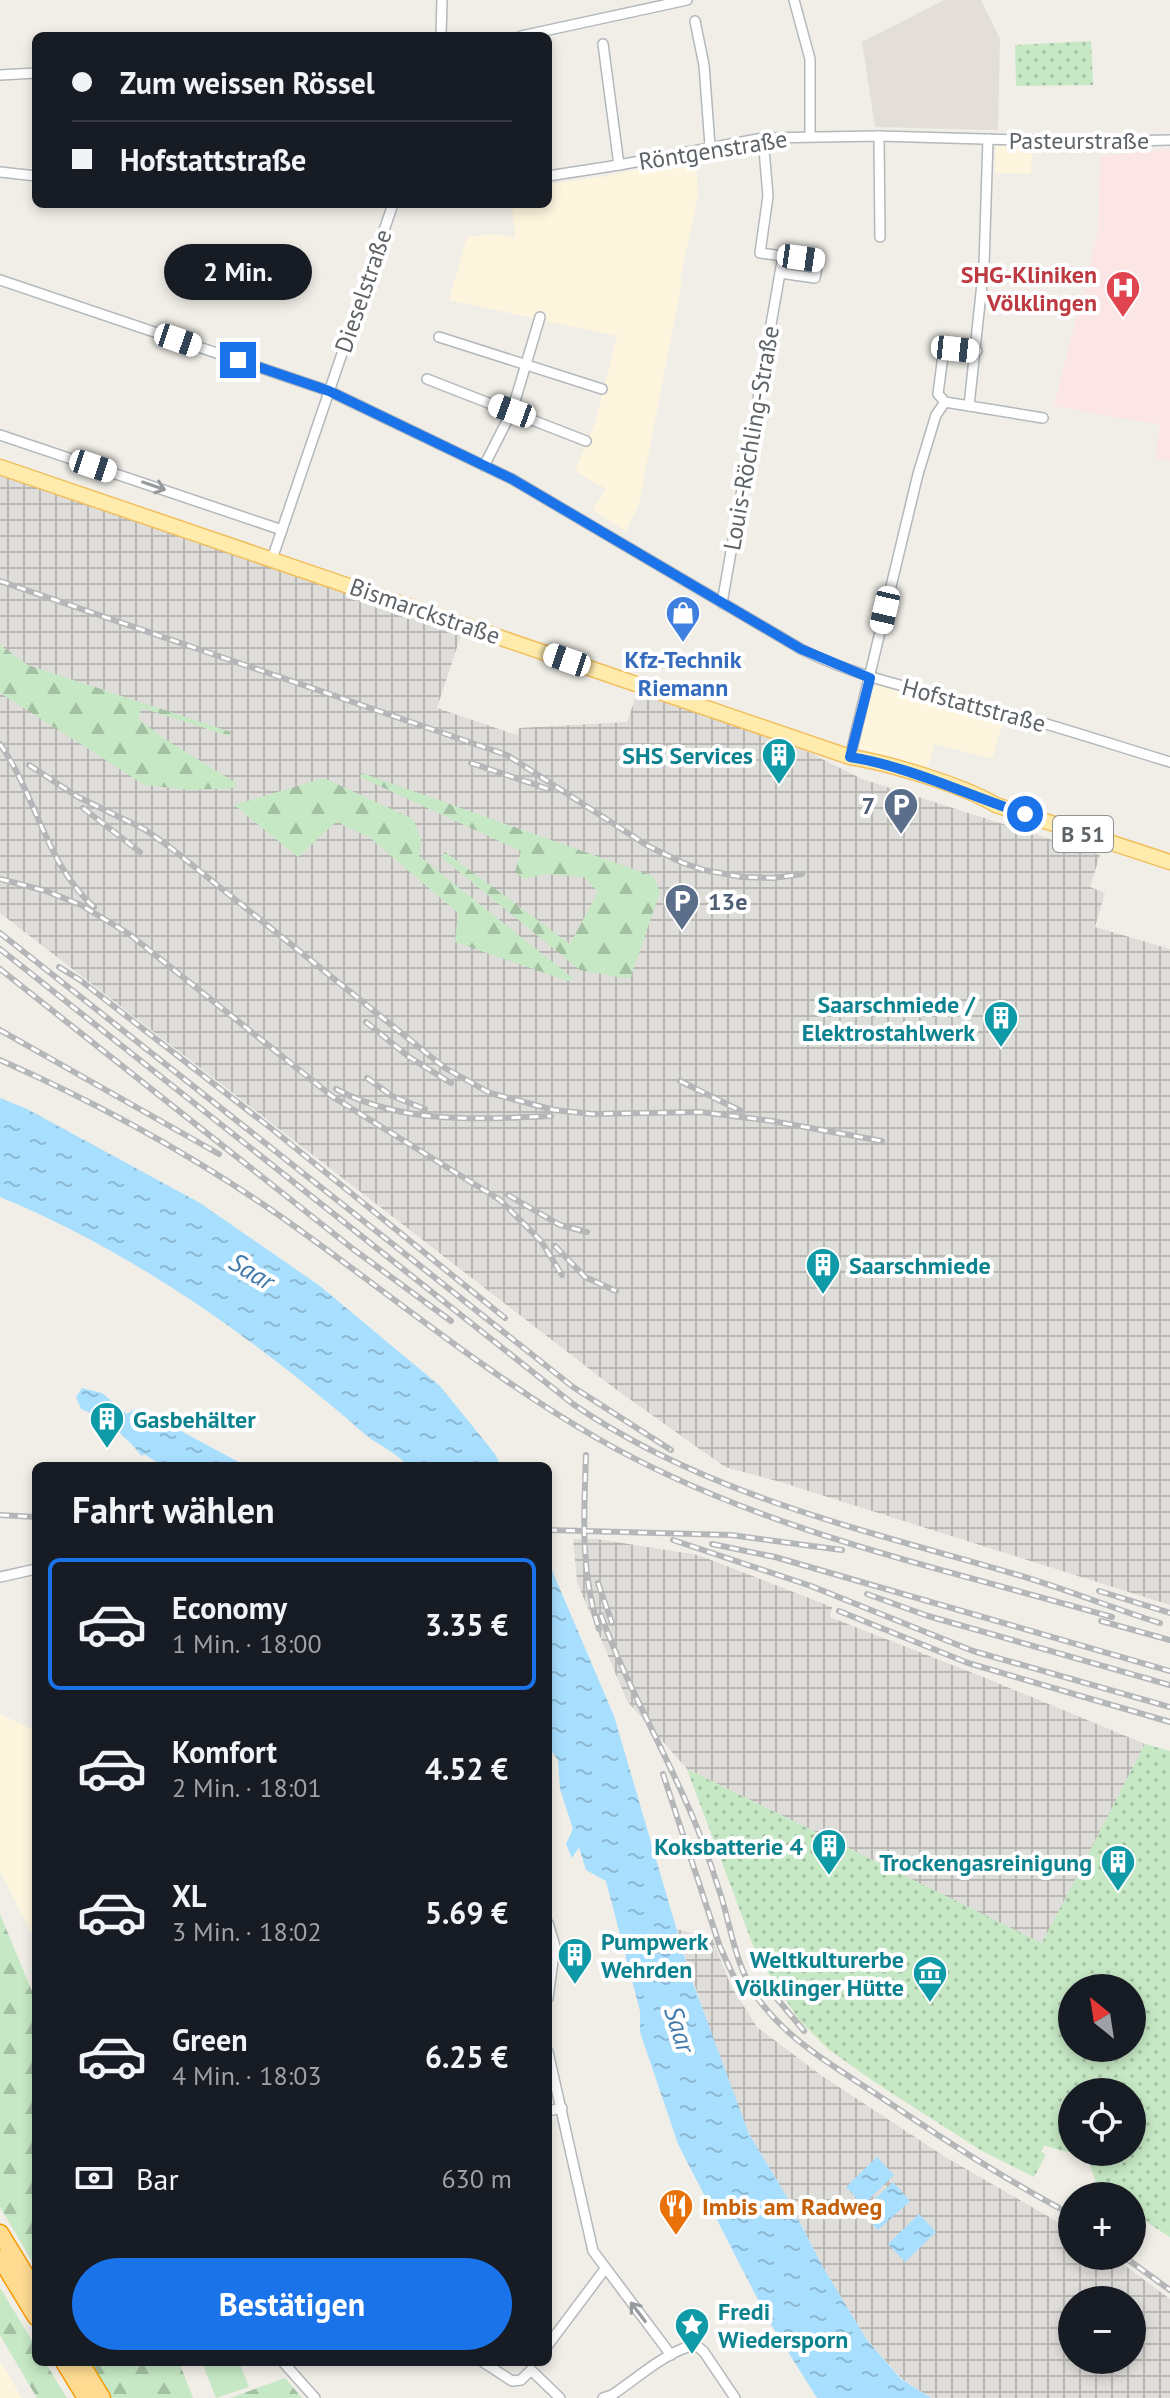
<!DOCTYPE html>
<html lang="de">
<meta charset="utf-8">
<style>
body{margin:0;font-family:"PT Sans",sans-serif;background:#242831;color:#f1f3f6;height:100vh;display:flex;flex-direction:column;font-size:30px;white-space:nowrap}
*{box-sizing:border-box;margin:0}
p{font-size:26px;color:#9ea1a6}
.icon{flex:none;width:44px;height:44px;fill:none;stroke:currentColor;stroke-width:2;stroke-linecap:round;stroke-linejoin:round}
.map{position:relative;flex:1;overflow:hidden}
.sheet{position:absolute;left:32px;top:1462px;width:520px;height:904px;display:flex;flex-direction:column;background:#171b24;border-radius:12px;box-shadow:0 4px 12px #0003}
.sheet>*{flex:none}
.top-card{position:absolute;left:32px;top:32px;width:520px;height:176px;border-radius:12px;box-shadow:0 4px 12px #0003;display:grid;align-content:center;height:176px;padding:0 40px;background:#171b24}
.needle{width:52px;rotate:330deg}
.controls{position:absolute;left:1058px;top:1974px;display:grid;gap:16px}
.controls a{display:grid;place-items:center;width:88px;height:88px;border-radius:50%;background:#171b24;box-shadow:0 4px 12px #0003;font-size:40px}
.end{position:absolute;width:36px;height:36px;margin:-18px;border:10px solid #1a73e8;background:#fff;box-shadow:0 0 0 4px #fff}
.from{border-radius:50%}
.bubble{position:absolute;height:56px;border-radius:28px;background:#171b24;box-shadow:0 4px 12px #0003;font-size:26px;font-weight:700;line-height:56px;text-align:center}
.car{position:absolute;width:24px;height:48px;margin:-24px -12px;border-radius:10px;box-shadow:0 0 6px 2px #0007;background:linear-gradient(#fff 24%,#345 0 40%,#fff 0 76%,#345 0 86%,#fff 0)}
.top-card b{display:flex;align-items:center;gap:28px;height:76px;font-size:30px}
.top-card b+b{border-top:2px solid #363941}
.top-card i{width:20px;height:20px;background:#f1f3f6}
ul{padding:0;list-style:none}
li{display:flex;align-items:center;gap:24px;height:132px;margin:0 16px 12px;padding:0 24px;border:4px solid transparent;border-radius:12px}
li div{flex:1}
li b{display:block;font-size:30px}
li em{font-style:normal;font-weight:700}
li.selected{border-color:#1a73e8}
li>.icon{width:72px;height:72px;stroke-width:1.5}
h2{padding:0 40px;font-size:36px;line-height:96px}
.pay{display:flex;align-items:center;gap:20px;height:88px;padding:0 40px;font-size:30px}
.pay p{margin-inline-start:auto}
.cta{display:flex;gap:16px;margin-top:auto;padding:16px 40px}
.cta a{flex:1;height:92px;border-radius:48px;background:#1a73e8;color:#fff;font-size:32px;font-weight:700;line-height:92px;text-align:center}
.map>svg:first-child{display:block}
</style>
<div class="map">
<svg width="1170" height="2398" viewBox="0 0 1170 2398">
<defs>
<pattern id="industrial-grid" width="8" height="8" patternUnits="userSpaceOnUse" patternTransform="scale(2)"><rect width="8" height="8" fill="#dfddd9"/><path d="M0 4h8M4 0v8" fill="none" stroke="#b8b7b4"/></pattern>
<pattern id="forest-firs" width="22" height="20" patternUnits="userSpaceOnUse" patternTransform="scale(2)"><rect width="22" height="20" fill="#c6e8c4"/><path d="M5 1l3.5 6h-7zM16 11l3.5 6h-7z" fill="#a4c0a3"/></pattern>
<pattern id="park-dots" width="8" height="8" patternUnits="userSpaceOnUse" patternTransform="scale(2)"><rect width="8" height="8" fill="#c6e8c4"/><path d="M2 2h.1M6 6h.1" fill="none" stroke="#a4c0a3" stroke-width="1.8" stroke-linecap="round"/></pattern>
<pattern id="water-ripples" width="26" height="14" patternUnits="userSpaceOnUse" patternTransform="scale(2)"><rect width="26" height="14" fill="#a8dfff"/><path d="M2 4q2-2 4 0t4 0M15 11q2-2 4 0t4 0" fill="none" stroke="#8cb8d2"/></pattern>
</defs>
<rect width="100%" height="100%" fill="#f0eee7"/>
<g fill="#fef5de">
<polygon points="996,145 1032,145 1031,174 995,173"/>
<polygon points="696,157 698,196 680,280 682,281 639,504 626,531 592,510 606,489 575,471 596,420 617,336 449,300 467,237 494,234 515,238 512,204 548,204 548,184 602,177"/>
<polygon points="876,680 1005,717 992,759 935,744 927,769 857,748"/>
<polygon points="0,1714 36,1731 36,1942 0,1872"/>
<polygon points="0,2361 22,2398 0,2398"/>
</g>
<g fill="url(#industrial-grid)" fill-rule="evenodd">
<polygon points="0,475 462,632 437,708 517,735 519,728 627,722 638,691 796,746 862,779 1100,855 1090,887 1105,893 1095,927 1170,949 1170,1605 777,1481 725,1467 614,1388 0,913"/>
<polygon points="573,1539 597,1539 698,1555 832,1607 830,1617 988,1679 1145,1744 1043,1944 687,1769 627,1701 577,1582"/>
<path d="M676,1929l36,9 19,48 26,41 65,49 125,82 125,72v26h40l58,43v99h-239l-29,-19 -35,-39 -43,-71 -40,-77 -35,-58 -26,-64zM1072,2300h60v60h-60z"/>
</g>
<polygon fill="#e3dfd8" points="944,0 981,0 1000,39 998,130 875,127 862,42"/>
<polygon fill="#fce5e5" points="1170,149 1170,461 1155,459 1160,425 1054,406 1098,232 1100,156"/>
<polygon fill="#c6e8c4" points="202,2362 239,2362 249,2387 216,2398"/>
<g fill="url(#forest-firs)">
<polygon points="0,645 28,665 231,732 229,736 142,708 138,719 163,738 236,783 234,788 191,790 145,785 0,693"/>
<polygon points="362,773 653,876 660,892 630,979 580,970 441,857 445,852 570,944 598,892 584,877 545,874 525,879 515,872 521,851 360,777"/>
<polygon points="324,778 413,819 421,839 419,856 574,979 568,981 455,942 458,913 369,837 336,822 298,857 234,805"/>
<polygon points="0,1914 36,2001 36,2268 0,2207"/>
<polygon points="0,2288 36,2347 36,2362 45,2362 67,2398 37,2398 0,2335"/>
<polygon points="91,2362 179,2362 193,2398 112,2398"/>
<polygon points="285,2378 302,2398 230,2398"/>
</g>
<g fill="url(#park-dots)" fill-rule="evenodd">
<polygon points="1091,41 1093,85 1016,86 1015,45"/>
<path d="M1145,1744l25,7v486l-19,-12 -19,-18v-11h-13l-2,-12 -20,2c-10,-40 -19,-28 -53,-41l-3,7 5,2 -12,23 -52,-26 -106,-68 -48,-34 -29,-29 -42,-64 -70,-187 355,174zM1072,1988h60v60h-60zM1072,2092h60v60h-60z"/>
</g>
<g fill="url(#water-ripples)">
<path d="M0,1098l27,11 173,94 120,83 120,100 55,68 6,12h-93c-9,-10 -18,-15 -29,-22 -11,-6 -20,-15 -29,-23 -106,-90 -221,-171 -350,-224z"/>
<path d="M82,1388l20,5 25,21 8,-5 16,6 95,51h-83l-19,-12 -2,2c-18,-21 -35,-37 -61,-47l-5,-12z"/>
<polygon points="548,1561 614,1716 690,1975 749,2134 784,2192 824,2269 867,2340 901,2379 931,2398 817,2398 770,2323 678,2144 640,2032 640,2011 606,1881 586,1870 579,1847 572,1858 566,1844 573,1829 560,1789 558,1760 548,1746"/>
<polygon points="877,2157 894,2175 863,2205 846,2187"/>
<polygon points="893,2182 910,2201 878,2230 861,2212"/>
<polygon points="919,2214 936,2232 905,2262 888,2244"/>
</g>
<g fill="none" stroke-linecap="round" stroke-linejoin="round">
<defs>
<g id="street">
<polyline points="794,0 810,59 810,136"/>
<polyline points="695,21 704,65 710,146"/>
<polyline points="441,36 442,0"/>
<polyline points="521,36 687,0"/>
<polyline points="603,44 619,165"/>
<polyline points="0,75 36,73"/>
<polyline points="879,136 880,237"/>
<polyline points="0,172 36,176"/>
<polyline points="548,176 619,165 763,138 879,136 1089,142 1170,140"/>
<polyline points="780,273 815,278 818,261 783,256"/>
<path d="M0,280l329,111 183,88 289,170c57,29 119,41 181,57 63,16 125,37 188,56"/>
<polyline points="439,337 602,389"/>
<path d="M977,351c-12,-1 -25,-5 -34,4l-5,39 7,8 98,16"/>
<polyline points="427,379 586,441"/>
<polyline points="969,406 984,265 988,139"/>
<polyline points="0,435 282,530"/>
<polyline points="484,466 512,411 540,317"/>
<polyline points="272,559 393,204"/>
<polyline points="722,603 783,256 760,253 768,196 763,138"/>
<polyline points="850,757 918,474 936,415 945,402"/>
<polyline points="0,1577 36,1569"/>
<polyline points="548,1923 555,1946 548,1998"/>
<polyline points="548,2052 593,2251 671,2355"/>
<polyline points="548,2111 562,2108"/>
<polyline points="548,2345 605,2269"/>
<polyline points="283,2362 315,2398"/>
<polyline points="483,2362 512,2381 521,2380 531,2370 560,2398"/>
<path d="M603,2398l9,-3c23,-15 57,-46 84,-50l8,7 31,46"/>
</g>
<path id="primary" d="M0,467l850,290c39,6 112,28 146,48l174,57"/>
<g id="highway">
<polyline points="0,2233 36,2292"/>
<polyline points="0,2258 36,2317"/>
<polyline points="64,2362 86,2398"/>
<polyline points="80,2362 102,2398"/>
</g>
</defs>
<use href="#street" stroke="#b4b8bb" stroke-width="12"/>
<use href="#primary" stroke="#f2bf5f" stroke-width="17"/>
<use href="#highway" stroke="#f79a00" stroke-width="19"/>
<use href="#street" stroke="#fff" stroke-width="9"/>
<use href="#primary" stroke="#ffecad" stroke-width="14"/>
<use href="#highway" stroke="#fddb91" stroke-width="16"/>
<defs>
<g id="rail">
<polyline points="0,581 507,755 648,846 683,863 704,870 742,877 773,878 802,874"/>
<path d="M0,744c37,53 45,119 94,163"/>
<polyline points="471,763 551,790"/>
<polyline points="29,765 78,797 144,829 171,848 445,1068 490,1093 554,1110 592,1114 701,1112 772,1121 882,1141"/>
<polyline points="83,808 140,852"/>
<polyline points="0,879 46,891 81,905 129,934 333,1097 500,1200 541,1241 562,1275"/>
<polyline points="0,933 573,1387 671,1450"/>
<path d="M0,949l573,455c132,91 291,126 442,170 49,14 96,34 145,49"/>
<polyline points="59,967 80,980 272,1129 505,1318"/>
<polyline points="0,969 353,1249 451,1321"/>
<polyline points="366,1022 409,1057 451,1083"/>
<polyline points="0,1030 219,1154"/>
<path d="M0,1060c98,43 192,95 280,156 105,74 204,157 315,221 159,92 342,130 517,180"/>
<polyline points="367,1078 392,1096 425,1109"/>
<polyline points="680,1081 741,1111"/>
<path d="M336,1089c68,36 141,30 215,27"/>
<polyline points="508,1195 560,1225 587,1232"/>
<polyline points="555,1246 585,1277 616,1291"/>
<path d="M586,1455c-2,59 -6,117 13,174"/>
<polyline points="0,1515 36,1517"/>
<polyline points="548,1530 731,1535 842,1550"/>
<polyline points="673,1540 811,1586 973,1651 1170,1707"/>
<polyline points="712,1544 775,1557 1170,1671"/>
<polyline points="598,1583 612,1623"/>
<polyline points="1099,1591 1170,1613"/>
<polyline points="867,1594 928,1616 1170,1685"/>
<polyline points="839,1611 968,1663 1170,1722"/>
<path d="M601,1615c27,75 68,142 97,215 9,23 17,46 24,69 10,35 15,71 37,101 30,41 76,67 117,94 64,43 128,85 196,121"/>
<polyline points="1101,1621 1170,1640"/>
<polyline points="663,1774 720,1947 739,1988"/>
<polyline points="763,1982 804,2031"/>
<polyline points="1123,2256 1170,2290"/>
</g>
</defs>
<use href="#rail" stroke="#b5b6b7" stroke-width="6"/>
<use href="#rail" stroke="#fff" stroke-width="3" stroke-dasharray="9" stroke-linecap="butt"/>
</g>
<defs><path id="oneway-shaft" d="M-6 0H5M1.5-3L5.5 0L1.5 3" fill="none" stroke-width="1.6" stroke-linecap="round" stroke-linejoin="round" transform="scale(2)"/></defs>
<g stroke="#969a9c">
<use href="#oneway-shaft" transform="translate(154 486) rotate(19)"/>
<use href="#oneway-shaft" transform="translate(638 2312) rotate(-127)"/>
</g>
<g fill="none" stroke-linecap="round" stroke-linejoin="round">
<path stroke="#1a73e8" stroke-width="10" d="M238,360l91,31 183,88 289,170 69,29 -20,79c61,10 117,38 175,57"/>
</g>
<defs>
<symbol id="hospital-pin" viewBox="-11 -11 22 30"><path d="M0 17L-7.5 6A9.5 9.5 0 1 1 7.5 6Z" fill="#e0444e" stroke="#fff"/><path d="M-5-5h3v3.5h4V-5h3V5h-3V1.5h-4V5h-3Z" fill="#fff"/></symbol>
<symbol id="shop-pin" viewBox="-11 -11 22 30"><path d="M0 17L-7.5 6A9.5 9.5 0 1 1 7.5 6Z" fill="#3f7fe0" stroke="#fff"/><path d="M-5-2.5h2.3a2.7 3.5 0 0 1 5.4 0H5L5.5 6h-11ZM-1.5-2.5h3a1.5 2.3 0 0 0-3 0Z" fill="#fff"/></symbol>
<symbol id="building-pin" viewBox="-11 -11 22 30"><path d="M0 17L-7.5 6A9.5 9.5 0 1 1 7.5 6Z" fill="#0f9aa8" stroke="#fff"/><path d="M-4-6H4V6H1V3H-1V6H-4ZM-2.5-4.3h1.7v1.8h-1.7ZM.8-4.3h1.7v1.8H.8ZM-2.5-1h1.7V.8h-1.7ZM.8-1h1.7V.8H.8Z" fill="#fff"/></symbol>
<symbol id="parking-pin" viewBox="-11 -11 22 30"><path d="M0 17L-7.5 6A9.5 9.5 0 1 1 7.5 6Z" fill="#5c6f8a" stroke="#fff"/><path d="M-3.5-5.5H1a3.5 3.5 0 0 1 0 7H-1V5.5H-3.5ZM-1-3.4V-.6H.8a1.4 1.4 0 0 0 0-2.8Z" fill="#fff"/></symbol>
<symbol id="museum-pin" viewBox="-11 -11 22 30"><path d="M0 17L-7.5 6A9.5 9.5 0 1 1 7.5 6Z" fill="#0f9aa8" stroke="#fff"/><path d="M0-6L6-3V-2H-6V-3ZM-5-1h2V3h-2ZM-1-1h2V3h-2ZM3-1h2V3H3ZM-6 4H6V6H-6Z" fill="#fff"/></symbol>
<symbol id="restaurant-pin" viewBox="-11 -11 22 30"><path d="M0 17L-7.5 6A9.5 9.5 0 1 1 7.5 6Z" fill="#e8710a" stroke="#fff"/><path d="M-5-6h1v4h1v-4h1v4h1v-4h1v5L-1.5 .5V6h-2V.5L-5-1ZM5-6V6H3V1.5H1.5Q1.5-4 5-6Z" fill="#fff"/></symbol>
<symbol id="sight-pin" viewBox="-11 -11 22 30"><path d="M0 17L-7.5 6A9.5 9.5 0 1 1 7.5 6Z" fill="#0f9aa8" stroke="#fff"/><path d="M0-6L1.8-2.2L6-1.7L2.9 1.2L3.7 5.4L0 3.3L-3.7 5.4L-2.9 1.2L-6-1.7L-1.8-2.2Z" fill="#fff"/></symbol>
</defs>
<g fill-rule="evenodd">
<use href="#hospital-pin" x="1103" y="268" width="40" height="54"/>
<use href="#shop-pin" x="663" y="593" width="40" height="54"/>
<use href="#building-pin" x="759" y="735" width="40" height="54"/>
<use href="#parking-pin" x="881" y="785" width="40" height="54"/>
<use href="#parking-pin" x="662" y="881" width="40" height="54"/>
<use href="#building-pin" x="981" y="998" width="40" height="54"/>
<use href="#building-pin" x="803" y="1245" width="40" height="54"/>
<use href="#building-pin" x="87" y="1399" width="40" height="54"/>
<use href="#building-pin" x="809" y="1826" width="40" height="54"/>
<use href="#building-pin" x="1098" y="1842" width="40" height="54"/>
<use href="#building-pin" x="555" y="1935" width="40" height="54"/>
<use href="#museum-pin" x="910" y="1953" width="40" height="54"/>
<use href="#restaurant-pin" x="656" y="2186" width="40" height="54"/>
<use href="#sight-pin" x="672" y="2305" width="40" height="54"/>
</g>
<g text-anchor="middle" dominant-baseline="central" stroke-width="8" stroke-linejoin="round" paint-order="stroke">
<rect fill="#fff" stroke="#8e9295" stroke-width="2" x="1053" y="816" width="60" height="36" rx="6"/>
<g font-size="22" font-weight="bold" fill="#5e6367">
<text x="1083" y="834">B 51</text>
</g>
<g font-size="24" fill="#5e6367" stroke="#fff">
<text x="1079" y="140">Pasteurstraße</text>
<text transform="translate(713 150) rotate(-9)">Röntgenstraße</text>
<text transform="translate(363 291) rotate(-71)">Dieselstraße</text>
<text transform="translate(751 438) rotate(-80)">Louis-Röchling-Straße</text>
<text transform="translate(425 611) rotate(19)">Bismarckstraße</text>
<text transform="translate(974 705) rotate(15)">Hofstattstraße</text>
</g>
<g font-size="24" font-weight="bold" fill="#be3a42" stroke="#fff" text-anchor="end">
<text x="1097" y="274">SHG-Kliniken<tspan x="1097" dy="28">Völklingen</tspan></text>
</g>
<g font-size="24" font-weight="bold" fill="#366cbe" stroke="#fff">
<text x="683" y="659">Kfz-Technik<tspan x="683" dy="28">Riemann</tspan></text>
</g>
<g font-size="24" font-weight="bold" fill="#0d838f" stroke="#fff" text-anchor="end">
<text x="753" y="755">SHS Services</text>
<text x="975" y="1004">Saarschmiede /<tspan x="975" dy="28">Elektrostahlwerk</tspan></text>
<text x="849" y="1265" text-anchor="start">Saarschmiede</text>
<text x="133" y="1419" text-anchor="start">Gasbehälter</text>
<text x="803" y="1846">Koksbatterie 4</text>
<text x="1092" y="1862">Trockengasreinigung</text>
<text x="601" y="1941" text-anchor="start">Pumpwerk<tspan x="601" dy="28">Wehrden</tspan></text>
<text x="904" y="1959">Weltkulturerbe<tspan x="904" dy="28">Völklinger Hütte</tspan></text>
<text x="718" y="2311" text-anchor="start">Fredi<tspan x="718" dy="28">Wiedersporn</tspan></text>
</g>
<g font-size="24" font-weight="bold" fill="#4e5e75" stroke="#fff" text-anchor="end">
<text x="875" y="805">7</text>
<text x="708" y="901" text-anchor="start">13e</text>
</g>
<g font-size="24" font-weight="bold" fill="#c56008" stroke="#fff" text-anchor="start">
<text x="702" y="2206">Imbis am Radweg</text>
</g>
<g font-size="26" font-style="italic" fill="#417aaa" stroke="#fff">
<text transform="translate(252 1271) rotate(31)">Saar</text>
<text transform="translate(680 2029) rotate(72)">Saar</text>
</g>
</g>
</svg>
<div class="controls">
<a><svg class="needle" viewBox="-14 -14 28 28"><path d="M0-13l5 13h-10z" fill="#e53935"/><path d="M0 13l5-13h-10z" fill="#9ea1a6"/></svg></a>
<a><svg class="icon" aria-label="locate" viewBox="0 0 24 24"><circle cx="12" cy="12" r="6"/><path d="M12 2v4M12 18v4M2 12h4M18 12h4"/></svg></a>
<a>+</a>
<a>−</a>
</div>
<i class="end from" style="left:1025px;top:814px"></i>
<i class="end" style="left:238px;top:360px"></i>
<div class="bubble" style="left:164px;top:244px;width:148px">2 Min.</div>
<i class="car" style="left:801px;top:258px;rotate:98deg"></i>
<i class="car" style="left:178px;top:340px;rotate:109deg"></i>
<i class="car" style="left:955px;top:349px;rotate:96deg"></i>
<i class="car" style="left:512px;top:411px;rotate:290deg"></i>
<i class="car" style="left:93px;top:466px;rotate:108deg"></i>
<i class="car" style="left:885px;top:610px;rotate:193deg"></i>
<i class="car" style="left:567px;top:660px;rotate:289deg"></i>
<div class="top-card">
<b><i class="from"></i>Zum weissen Rössel</b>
<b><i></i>Hofstattstraße</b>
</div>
<section class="sheet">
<h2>Fahrt wählen</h2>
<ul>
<li class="selected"><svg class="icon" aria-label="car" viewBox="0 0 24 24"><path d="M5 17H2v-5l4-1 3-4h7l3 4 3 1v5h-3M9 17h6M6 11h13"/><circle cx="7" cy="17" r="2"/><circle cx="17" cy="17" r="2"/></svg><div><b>Economy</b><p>1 Min. · 18:00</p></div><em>3.35 €</em></li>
<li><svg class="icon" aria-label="car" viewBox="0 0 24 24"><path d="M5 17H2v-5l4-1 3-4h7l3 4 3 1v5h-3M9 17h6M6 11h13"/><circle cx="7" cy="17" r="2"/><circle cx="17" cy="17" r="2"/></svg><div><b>Komfort</b><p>2 Min. · 18:01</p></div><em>4.52 €</em></li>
<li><svg class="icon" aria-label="car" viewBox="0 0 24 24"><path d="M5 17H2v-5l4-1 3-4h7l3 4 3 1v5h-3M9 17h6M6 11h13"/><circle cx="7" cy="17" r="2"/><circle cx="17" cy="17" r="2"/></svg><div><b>XL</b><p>3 Min. · 18:02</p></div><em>5.69 €</em></li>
<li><svg class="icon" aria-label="car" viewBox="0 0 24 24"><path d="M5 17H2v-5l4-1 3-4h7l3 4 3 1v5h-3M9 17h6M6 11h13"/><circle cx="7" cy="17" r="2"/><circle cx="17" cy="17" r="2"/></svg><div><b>Green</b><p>4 Min. · 18:03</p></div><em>6.25 €</em></li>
</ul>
<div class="pay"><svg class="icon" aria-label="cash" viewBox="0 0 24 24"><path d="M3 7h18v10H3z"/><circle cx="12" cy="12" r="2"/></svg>Bar<p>630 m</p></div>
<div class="cta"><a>Bestätigen</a></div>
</section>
</div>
